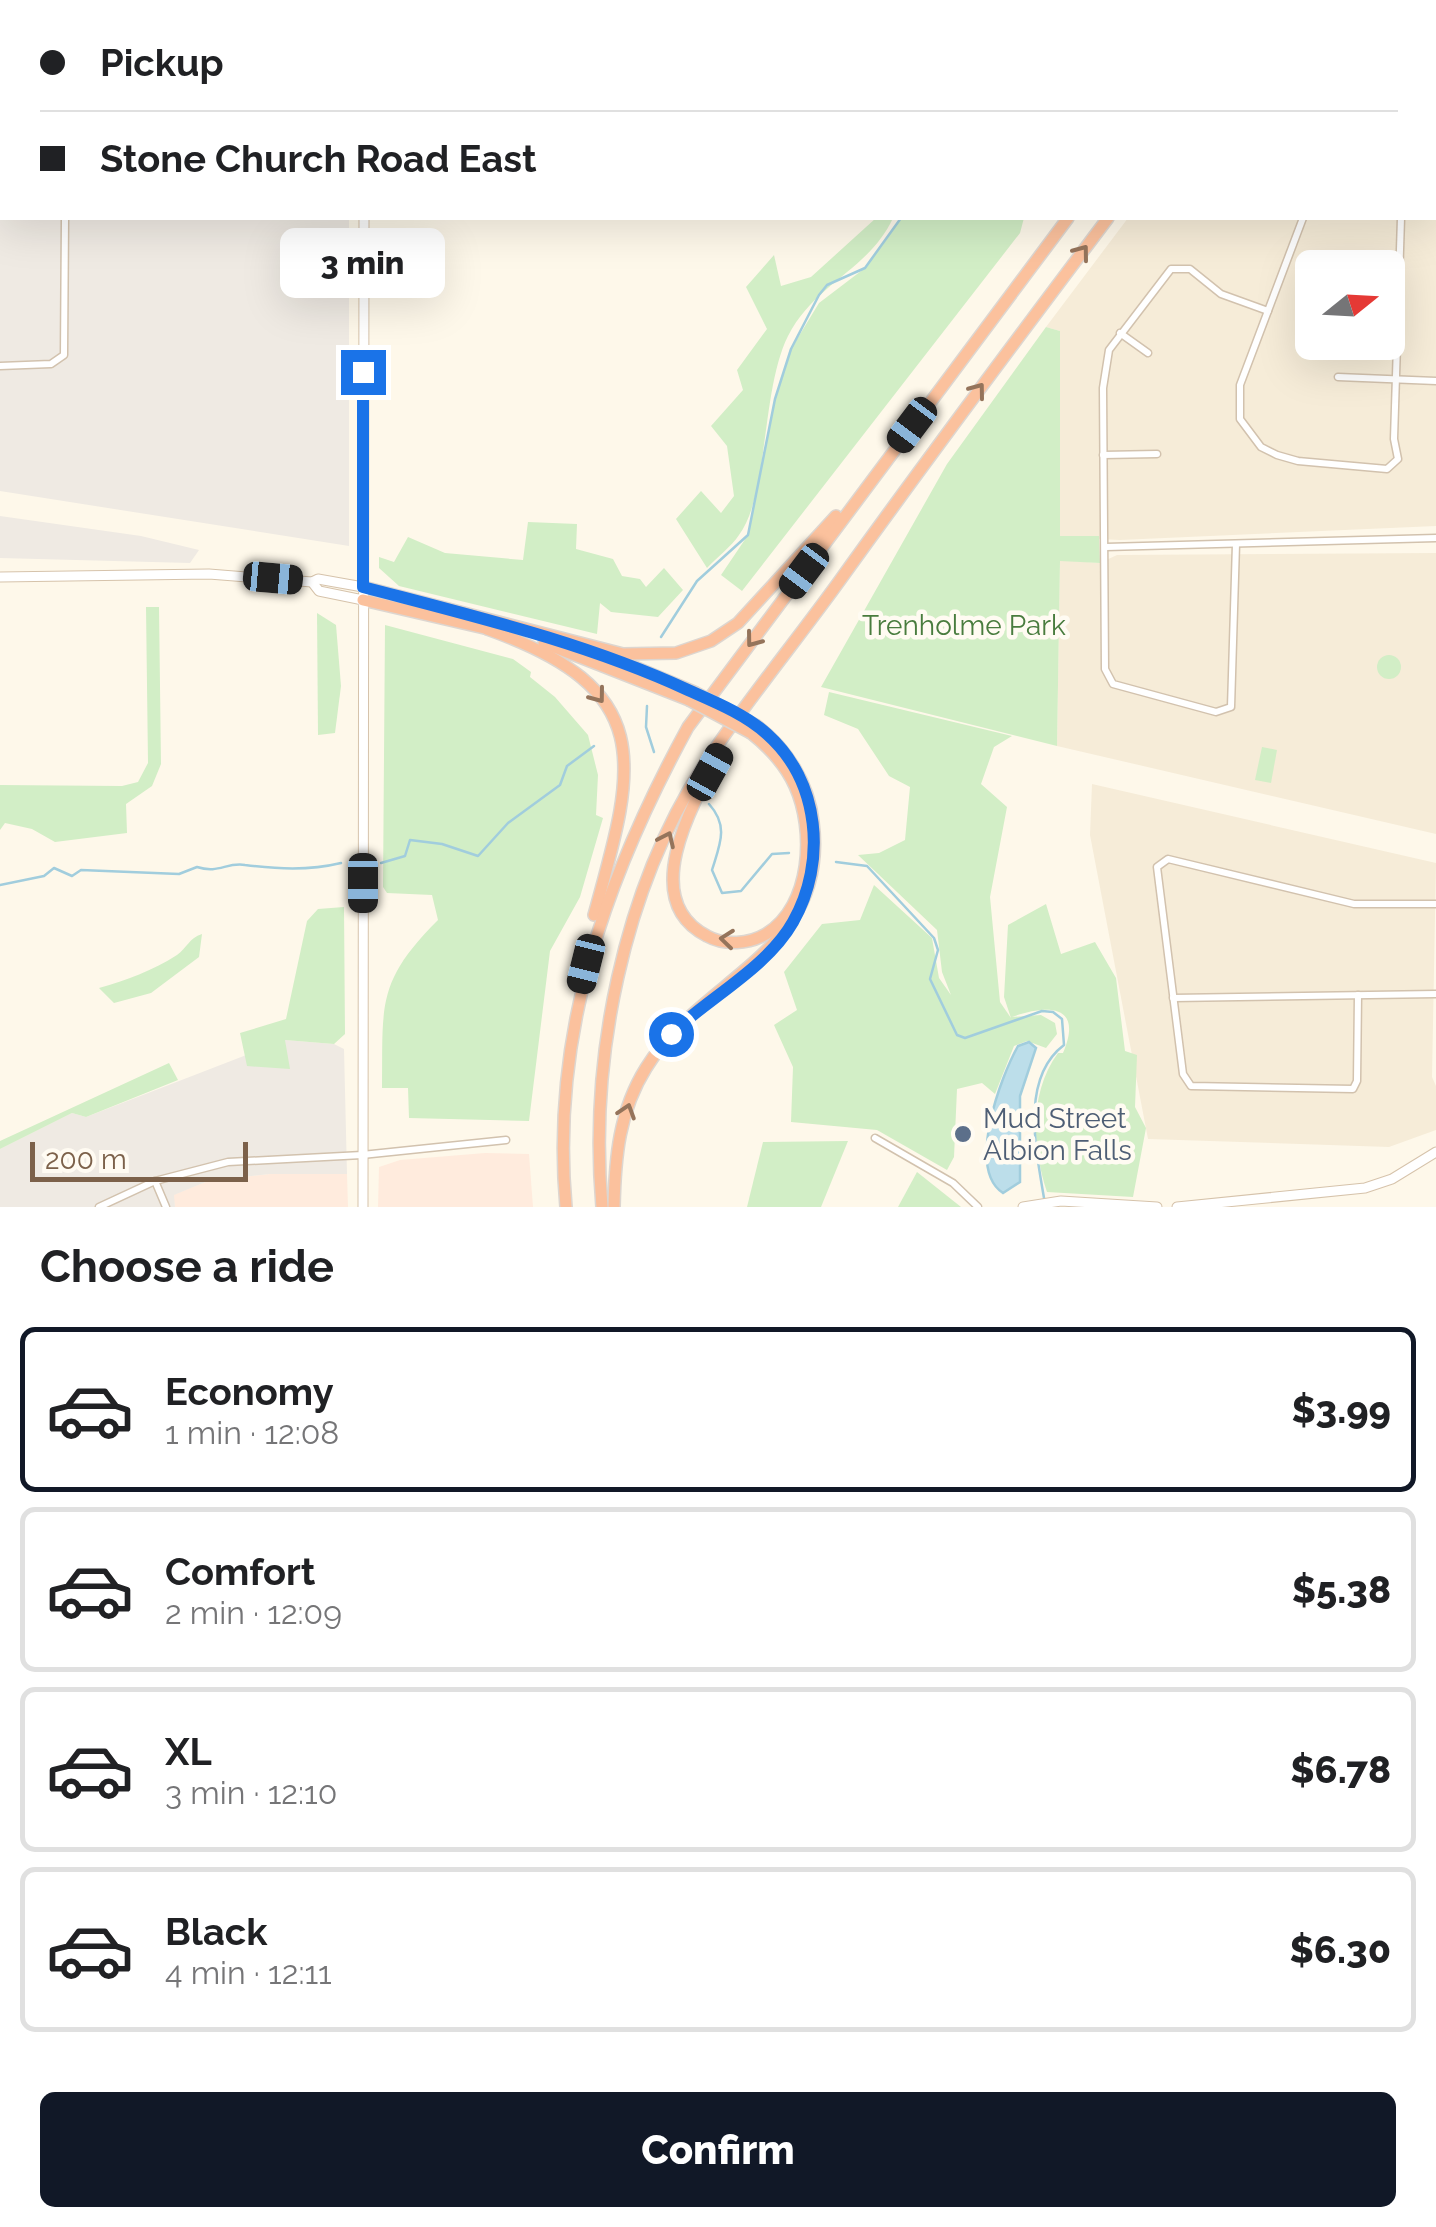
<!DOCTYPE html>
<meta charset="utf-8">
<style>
body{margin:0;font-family:Raleway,sans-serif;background:#f6f6f6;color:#202124;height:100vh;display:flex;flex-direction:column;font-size:38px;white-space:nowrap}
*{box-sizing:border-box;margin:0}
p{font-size:32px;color:#757577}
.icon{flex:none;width:55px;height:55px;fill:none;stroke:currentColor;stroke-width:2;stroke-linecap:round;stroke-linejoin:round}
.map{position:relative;height:1207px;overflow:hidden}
.side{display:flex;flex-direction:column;background:#fff;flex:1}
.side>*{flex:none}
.hud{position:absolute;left:0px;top:0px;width:1438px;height:220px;box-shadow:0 10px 40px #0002;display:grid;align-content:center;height:220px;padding:0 40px;background:#fff}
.needle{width:65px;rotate:72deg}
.controls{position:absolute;left:1295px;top:250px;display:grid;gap:20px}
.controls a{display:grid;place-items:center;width:110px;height:110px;border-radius:15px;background:#fff;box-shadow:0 10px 40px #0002;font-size:50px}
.scale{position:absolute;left:30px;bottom:25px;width:218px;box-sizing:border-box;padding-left:10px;border:5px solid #7c614a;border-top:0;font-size:28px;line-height:35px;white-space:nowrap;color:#7c614a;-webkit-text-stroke:8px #fffbf2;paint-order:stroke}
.end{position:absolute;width:45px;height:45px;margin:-22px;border:12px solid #1a73e8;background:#fff;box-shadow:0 0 0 5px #fff}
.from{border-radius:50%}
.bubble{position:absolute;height:70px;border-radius:15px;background:#fff;box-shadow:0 10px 40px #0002;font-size:32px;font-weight:800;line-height:70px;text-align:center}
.car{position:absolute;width:30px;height:60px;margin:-30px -15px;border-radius:12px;box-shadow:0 0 8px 2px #0007;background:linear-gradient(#222 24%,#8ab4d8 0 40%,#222 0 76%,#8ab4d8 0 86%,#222 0)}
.hud b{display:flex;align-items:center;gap:35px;height:95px;font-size:38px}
.hud b+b{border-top:2px solid #e0e0e0}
.hud i{width:25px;height:25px;background:#202124}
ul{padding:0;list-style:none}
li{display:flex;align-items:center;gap:30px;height:165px;margin:0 20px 15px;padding:0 20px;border:5px solid #e0e0e0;border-radius:15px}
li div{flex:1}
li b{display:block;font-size:38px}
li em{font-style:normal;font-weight:800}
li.active{border-color:#111827}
li>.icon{width:90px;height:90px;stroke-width:1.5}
h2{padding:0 40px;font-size:45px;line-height:120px}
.button{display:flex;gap:20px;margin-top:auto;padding:20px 40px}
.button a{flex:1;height:115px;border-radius:15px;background:#111827;color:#fff;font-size:40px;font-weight:800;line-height:115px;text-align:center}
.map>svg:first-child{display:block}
</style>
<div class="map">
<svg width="1436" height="1207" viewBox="0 0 1436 1207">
<rect width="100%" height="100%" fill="#fef8ea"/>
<g fill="#f6ecd8" fill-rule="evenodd">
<path d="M1285,0h151v526l-316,14 -60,-3v-206l-14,-4 82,-109h307v-216zM1312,268h76v74h-76z"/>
<polygon points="1436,553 1436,834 1057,746 1060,560 1100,563 1117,555"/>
<polygon points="1092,784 1436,863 1432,1077 1436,1086 1436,1130 1389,1147 1148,1139 1090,835"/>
</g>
<g fill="#ffebdd">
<rect x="376" y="0" width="220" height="2"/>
<polygon points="485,1153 529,1154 533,1207 378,1207 379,1167 400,1160"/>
<polygon points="270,1174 347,1174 348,1207 175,1207 173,1195 208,1181"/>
</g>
<g fill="#efeae3">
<polygon points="0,0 350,0 2,2 2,218 349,218 349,546 0,491"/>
<polygon points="0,516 141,536 199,550 190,563 0,558"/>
<polygon points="285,1040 334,1044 344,1049 347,1174 270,1174 208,1181 174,1195 175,1207 0,1207 0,1149 72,1113 86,1117"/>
</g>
<g fill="#d2eec6">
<polygon points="987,0 1196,0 988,2"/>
<path d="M876,218h17c-24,52 -77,64 -105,118 -27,54 -19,159 -49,199 -8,12 -22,22 -32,33l-31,-49 25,-28 20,22 13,-17 -7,-50 -16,-20 32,-36 -6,-20 30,-41 -21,-42 28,-32 7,31 30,-9z"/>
<polygon points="901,218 1024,218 1020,233 742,591 721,575 748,535 775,399 791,349 819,303 865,268"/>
<polygon points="1046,327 1060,331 1060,536 1099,536 1100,563 1060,561 1057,746 821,687 947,464"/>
<polygon points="528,522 577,524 576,549 613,559 622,576 640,579 646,587 664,568 683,590 658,617 611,612 600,603 597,634 399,586 379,568 379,557 394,562 408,537 445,553 523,560"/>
<polygon points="146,607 159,607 161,764 152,786 126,804 127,833 55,842 32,829 5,823 0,830 0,785 122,786 138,782 148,763"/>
<polygon points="317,613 336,625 341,686 335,733 318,735"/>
<path d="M385,625l128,34 18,13 -1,5 25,20 33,38 10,40 -2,40 7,3 -23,79 -30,54 -21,170 -120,-3 -1,-30h-26c1,-83 -6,-106 56,-168l-6,-25 -45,-2 -4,-6z"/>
<circle cx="1389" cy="667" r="12"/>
<path d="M829,692l183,44 -18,11 -13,37 26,23 -17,90 10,105 11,16 -7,-21 4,-72 38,-21 15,50 34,-12 21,36 9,73 12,4 -2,52 11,21 -13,69 -86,-5c-15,-46 -18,-99 11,-139h5c21,-49 -16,-49 -51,-36l29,-2 14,8 2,11 -11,14 -19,-7 -13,5 -19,48 -13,-11 -25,6 -3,68 -7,13 -70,-40 -86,-8 2,-55 -19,-42 23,-15 -13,-38 38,-48 38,-4 14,-35 58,53 7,40 12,17 -9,-23 -5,-42 -79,-75 21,-2 26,-13 5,-53 -21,-11 -31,-47 -34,-14z"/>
<polygon points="1262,747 1277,750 1271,783 1255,780"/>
<polygon points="344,907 345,1034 334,1044 285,1040 290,1069 247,1066 240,1033 286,1019 307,921 318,909"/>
<path d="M202,934l-3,23 -48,36 -37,10 -15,-15c28,-8 53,-17 78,-33 10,-7 12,-17 25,-21z"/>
<polygon points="169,1063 178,1080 86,1117 72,1113 0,1149 0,1141"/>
<polygon points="848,1141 821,1207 747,1207 763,1142"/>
<polygon points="917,1172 961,1207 898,1207"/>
</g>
<path fill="#bcdeea" stroke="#a1cddd" stroke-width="2.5" d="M1029,1042l7,6 -16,48v86l-17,11c-37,-24 -2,-117 15,-147z"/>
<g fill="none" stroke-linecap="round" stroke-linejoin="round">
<g stroke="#a1cddd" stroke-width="2.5">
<polyline points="983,0 984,2"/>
<polyline points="661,637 697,581 748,535 775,399 791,349 819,295 827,285 865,268 901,218"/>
<polyline points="647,706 646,727 654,752"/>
<path d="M709,804c20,22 11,40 3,66l10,23 19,-2 31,-37 17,-1"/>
<path d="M836,862l31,4 67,72 4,12 -8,29 27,56 8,3 77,-27 11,1 9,7 2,26c-44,33 -28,105 -20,153"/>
<polyline points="381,863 405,856 410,840 442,844 478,856 508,823 560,785 567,766 594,746"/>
<path d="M0,885l44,-9 10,-8 18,8 9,-6 98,4 18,-7c22,7 29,-5 48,-2 32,4 63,6 96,-2"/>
</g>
<defs>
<g id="street">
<polyline points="65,0 65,2"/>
<polyline points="1435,172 1436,172"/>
<polyline points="1303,218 1240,385 1240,419 1261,447 1277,455 1298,461 1387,469 1398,459 1394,439 1401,218"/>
<polyline points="1120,333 1148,353"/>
<polyline points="0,366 51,364 64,355 65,218"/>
<polyline points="1338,377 1436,381"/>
<polyline points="1103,455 1157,454"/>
<polyline points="1236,544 1231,707 1216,712 1113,684 1105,669 1103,388 1109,350 1171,269 1190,269 1221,294 1268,311"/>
<polyline points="1106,547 1436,538"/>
<polyline points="1358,995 1357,1081 1353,1089 1191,1086 1183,1074 1157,867 1168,859 1354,904 1436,904"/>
<polyline points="1173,998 1436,994"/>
<polyline points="875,1138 953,1183 978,1207"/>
<polyline points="155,1181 166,1207"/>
<polyline points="99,1207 155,1181 228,1162 362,1155 506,1140"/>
</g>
<g id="secondary">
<polyline points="363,0 363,2"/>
<polyline points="0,77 2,77"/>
<polyline points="0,577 209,574 312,582 318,579 363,587"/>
<polyline points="312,582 319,591 363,600"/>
<polyline points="363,1207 364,218"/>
<polyline points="1023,1207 1061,1201 1157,1207"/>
<polyline points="1177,1207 1365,1188 1392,1179 1436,1152"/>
</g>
<g id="highway">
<polyline points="1216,2 1217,0"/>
<polyline points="1252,2 1254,0"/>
<polyline points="363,587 623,654 676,653 711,641 738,623 836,516"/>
<polyline points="363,600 493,630"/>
<path d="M487,629c172,61 149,135 107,286"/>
<polyline points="544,643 689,700"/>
<polyline points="613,658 694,692"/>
<path d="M721,752c-27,49 -85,148 -14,184 18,10 42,8 59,-2 46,-28 49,-104 29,-148 -10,-22 -25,-38 -44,-53"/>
<path d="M566,1207c-16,-173 40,-330 122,-480l380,-509"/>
<path d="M602,1207c-13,-148 21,-317 102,-442 43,-65 94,-126 139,-189 87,-121 176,-240 265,-358"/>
<path d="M614,1207c1,-49 5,-96 32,-139 56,-92 184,-115 167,-246 -4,-38 -26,-73 -56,-96"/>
</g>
</defs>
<use href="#street" stroke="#d2c2ae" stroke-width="9"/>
<use href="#secondary" stroke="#d6c3ab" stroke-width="11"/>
<use href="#highway" stroke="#ddd6d0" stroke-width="14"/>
<use href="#street" stroke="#fff" stroke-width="6"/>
<use href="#secondary" stroke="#fff" stroke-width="9"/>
<use href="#highway" stroke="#fbc19d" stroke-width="11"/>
<defs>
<g id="highway-bridge">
<polyline points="694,692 757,726"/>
<polyline points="689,700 751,733"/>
</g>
</defs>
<use href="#highway-bridge" stroke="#ddd6d0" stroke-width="14" stroke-linecap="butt"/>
<use href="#highway-bridge" stroke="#fbc19d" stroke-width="11"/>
</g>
<defs><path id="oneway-chevron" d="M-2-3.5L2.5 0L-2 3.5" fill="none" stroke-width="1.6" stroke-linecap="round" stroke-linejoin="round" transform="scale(2.5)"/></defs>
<g stroke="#95745b">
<use href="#oneway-chevron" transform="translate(1082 252) rotate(-53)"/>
<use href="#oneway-chevron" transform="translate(978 390) rotate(-53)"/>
<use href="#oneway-chevron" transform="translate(753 640) rotate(127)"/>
<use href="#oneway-chevron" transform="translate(598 696) rotate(53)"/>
<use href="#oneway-chevron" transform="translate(667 839) rotate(-65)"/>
<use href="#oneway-chevron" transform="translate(727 939) rotate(-174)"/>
<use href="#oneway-chevron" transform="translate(627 1111) rotate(-72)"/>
</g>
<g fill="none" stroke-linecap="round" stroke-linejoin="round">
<path stroke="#1a73e8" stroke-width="12" d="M363,372v215c110,29 221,55 325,103 27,12 57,24 79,44 53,47 60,128 26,188 -26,46 -85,76 -122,112"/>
</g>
<circle fill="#5c6f8a" stroke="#fffbf2" stroke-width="4" cx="963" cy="1134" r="10"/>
<g text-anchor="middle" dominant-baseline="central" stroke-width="9" stroke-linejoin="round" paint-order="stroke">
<g font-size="28" fill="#497c3e" stroke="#fffbf2">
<text x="964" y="625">Trenholme Park</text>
</g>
<g font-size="28" fill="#4e5e75" stroke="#fffbf2" text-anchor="start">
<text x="983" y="1118">Mud Street<tspan x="983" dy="32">Albion Falls</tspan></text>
</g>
</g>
</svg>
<div class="controls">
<a><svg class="needle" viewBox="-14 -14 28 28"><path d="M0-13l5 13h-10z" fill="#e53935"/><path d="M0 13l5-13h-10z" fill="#757577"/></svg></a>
</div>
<div class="scale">200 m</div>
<i class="end from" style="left:671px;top:1034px"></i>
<i class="end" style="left:363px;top:372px"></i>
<div class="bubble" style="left:280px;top:228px;width:165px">3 min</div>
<i class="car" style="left:912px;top:425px;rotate:217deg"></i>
<i class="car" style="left:804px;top:571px;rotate:217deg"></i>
<i class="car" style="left:273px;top:578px;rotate:95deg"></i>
<i class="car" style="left:710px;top:772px;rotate:29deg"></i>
<i class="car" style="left:363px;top:883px;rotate:180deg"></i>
<i class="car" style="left:586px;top:964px;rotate:194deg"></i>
<div class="hud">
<b><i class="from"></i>Pickup</b>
<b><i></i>Stone Church Road East</b>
</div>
</div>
<section class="side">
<h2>Choose a ride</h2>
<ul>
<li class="active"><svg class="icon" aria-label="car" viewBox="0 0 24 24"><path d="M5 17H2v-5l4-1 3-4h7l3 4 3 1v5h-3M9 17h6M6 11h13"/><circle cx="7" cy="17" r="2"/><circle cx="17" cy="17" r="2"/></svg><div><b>Economy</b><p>1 min · 12:08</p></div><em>$3.99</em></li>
<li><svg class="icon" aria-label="car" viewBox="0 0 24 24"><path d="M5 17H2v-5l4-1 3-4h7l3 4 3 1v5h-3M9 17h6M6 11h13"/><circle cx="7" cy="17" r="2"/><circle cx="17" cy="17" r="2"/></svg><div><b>Comfort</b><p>2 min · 12:09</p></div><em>$5.38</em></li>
<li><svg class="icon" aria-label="car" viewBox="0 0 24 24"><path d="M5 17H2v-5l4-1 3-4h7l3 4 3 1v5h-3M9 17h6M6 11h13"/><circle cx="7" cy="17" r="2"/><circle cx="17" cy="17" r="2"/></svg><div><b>XL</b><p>3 min · 12:10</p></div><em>$6.78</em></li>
<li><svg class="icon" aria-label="car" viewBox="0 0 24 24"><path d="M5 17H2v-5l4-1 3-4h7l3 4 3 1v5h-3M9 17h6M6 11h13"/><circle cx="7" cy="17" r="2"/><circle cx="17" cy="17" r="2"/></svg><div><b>Black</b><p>4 min · 12:11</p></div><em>$6.30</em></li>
</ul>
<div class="button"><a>Confirm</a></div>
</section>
